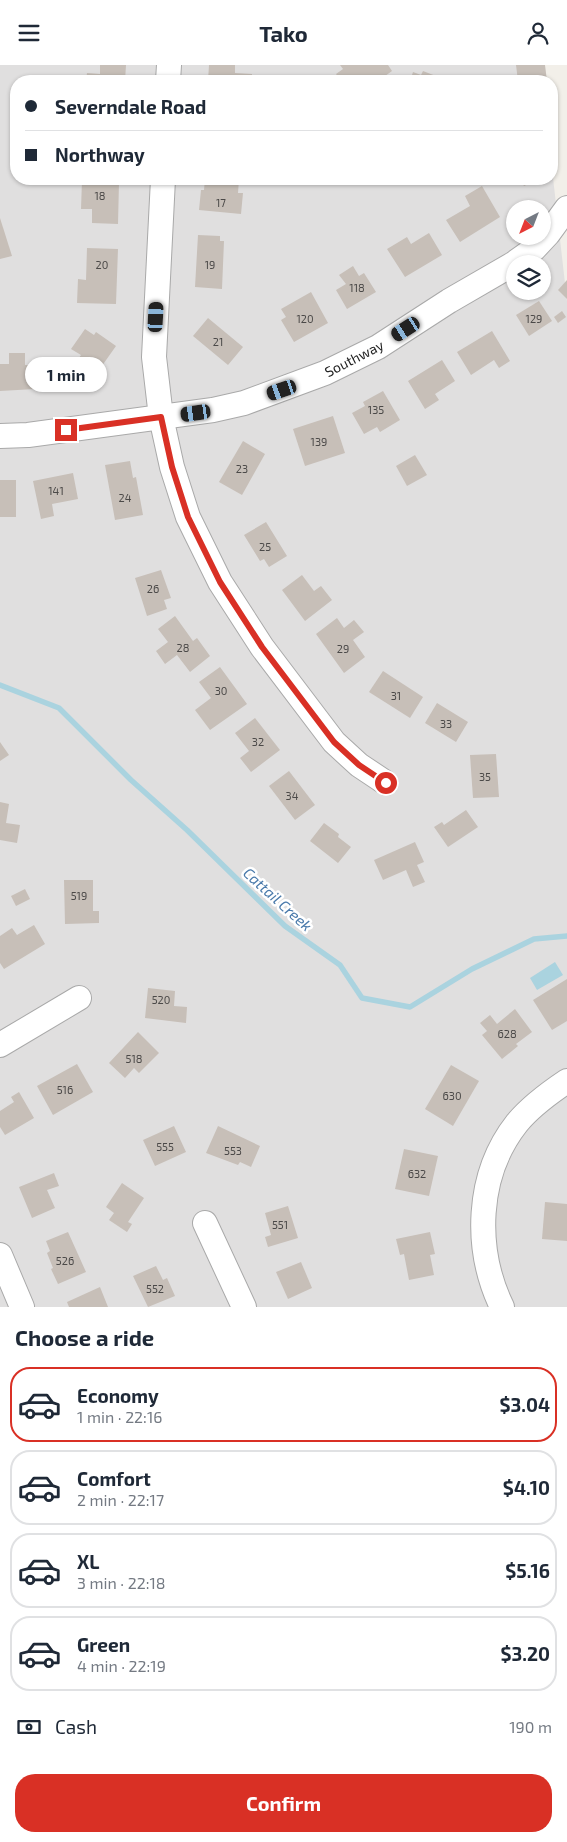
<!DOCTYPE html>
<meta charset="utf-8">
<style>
body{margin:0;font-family:"Exo 2",sans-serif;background:#f6f6f7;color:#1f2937;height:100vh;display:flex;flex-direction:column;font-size:19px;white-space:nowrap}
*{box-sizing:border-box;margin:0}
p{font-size:16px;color:#747a83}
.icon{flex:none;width:28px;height:28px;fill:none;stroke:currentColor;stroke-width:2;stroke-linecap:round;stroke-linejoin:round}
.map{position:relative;height:1242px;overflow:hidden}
.details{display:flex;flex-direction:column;background:#fff;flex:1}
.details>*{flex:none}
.top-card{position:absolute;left:10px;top:10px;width:548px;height:110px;border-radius:20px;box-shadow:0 1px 4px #0004;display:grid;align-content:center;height:110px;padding:0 15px;background:#fff}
.needle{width:32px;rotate:222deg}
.buttons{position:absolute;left:506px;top:135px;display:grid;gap:10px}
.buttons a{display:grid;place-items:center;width:45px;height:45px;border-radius:50%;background:#fff;box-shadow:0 1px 4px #0004;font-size:25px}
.end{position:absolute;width:22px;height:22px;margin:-11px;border:6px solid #d93025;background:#fff;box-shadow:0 0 0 2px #fff}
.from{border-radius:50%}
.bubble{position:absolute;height:35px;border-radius:18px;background:#fff;box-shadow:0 1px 4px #0004;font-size:16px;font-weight:700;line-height:35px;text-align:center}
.car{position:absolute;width:15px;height:30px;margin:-15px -8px;border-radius:6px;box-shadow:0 0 4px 1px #0007;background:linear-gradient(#222 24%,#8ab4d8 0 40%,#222 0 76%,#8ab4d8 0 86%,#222 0)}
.top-card b{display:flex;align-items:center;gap:18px;height:48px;font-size:19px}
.top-card b+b{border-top:1px solid #e0e1e3}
.top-card i{width:12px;height:12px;background:#1f2937}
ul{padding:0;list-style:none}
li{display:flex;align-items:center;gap:15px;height:75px;margin:0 10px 8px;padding:0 5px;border:2px solid #e0e1e3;border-radius:20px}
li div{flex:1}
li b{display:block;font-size:19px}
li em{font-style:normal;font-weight:700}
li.selected{border-color:#d93025}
li>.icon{width:45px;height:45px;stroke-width:1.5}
h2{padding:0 15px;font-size:22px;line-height:60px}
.pay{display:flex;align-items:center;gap:12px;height:55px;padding:0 15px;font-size:19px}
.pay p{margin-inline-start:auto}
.cta{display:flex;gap:10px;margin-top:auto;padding:10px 15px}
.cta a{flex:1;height:58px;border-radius:20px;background:#d93025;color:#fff;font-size:20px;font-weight:700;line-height:58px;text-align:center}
header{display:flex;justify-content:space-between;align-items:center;height:65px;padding:0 15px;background:#fff;font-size:22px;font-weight:700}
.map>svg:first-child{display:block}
</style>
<header><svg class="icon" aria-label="menu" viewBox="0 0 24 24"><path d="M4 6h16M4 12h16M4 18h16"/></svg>Tako<svg class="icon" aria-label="person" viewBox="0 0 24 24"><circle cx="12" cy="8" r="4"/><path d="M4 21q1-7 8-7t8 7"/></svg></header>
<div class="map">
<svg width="567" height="1242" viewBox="0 0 567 1242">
<rect width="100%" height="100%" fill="#f2efe9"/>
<path fill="#e0dfdf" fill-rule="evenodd" d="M0,0h541l1,16h-526v98h535v-19l16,141v1006h-567zM515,144h27v27h-27zM515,199h27v27h-27z"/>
<polygon fill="#aad3df" points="555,897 563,910 537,925 530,913"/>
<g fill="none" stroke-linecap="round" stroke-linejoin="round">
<polyline stroke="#aad3df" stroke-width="5.5" points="0,620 59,643 131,715 187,765 285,861 340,900 362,933 410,942 472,904 534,874 567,871"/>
</g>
<g fill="#c7bfb8">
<polygon points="100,0 126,0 125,16 86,16 87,8 100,9"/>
<polygon points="209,0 235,0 235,8 252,9 252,16 208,16"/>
<polygon points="340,0 388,0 392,6 378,16 367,16 362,11 355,16 341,16 336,9 343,4"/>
<polygon points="516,0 545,0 547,16 518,16"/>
<polygon points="423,6 441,13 440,16 410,16 413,7 421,10"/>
<polygon points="205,114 239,114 238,128 243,128 241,149 199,145 201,125 204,125"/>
<polygon points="510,114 529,114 525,121"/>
<polygon points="82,115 119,117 118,159 92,158 92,144 81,144"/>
<polygon points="482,121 500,152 460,177 446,155 470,141 465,131"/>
<polygon points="0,153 12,191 0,194"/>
<polygon points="429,168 442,190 405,212 387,184 407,172 411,179"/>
<polygon points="198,170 220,171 220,176 224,176 222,224 195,222"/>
<polygon points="87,183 118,184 116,239 77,238 78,214 86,215"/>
<polygon points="353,201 359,211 364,208 376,227 347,244 336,225 346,219 339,210"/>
<polygon points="567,215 567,234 558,225"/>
<polygon points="311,227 328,258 294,277 281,255 286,252 281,244"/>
<polygon points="539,236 552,256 529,271 516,250"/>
<polygon points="562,246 566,252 558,258 554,252"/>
<polygon points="208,253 243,282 228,300 193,271"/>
<polygon points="85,264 94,270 96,267 116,281 87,322 68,309 81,290 71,284"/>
<polygon points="492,266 510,296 499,303 494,295 471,310 457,287"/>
<polygon points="9,288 25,288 25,300 35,300 35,324 0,326 0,299 9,299"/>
<polygon points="442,295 455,316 435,329 439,335 425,344 408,316"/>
<polygon points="383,326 400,355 380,367 377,362 364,369 352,348 365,341 363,337"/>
<polygon points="333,351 345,388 305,401 293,364"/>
<polygon points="243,376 265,389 242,430 219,417"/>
<polygon points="415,390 427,410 407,421 396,401"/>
<polygon points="130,396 133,413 136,412 143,450 115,455 105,400"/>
<polygon points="73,408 78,434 52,439 54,451 41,454 33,416"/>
<rect x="0" y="415" width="16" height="37"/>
<polygon points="266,457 287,491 269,502 264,494 260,496 244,470"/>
<polygon points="161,505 171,533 164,535 167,544 147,551 135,513"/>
<polygon points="302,510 314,526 321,521 332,535 305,556 282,525"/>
<polygon points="175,551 193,576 197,573 210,591 190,607 177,590 165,599 156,586 168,577 158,564"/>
<polygon points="337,553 344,563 354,555 364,567 353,575 365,592 344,608 316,569"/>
<polygon points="220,602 247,639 210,665 195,645 211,633 199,617"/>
<polygon points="383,606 423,632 410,653 369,627"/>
<polygon points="437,638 468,657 456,677 425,658"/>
<polygon points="255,653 280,685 251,707 240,693 249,686 235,668"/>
<polygon points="0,677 9,690 0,696"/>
<polygon points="496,689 499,732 473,733 470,690"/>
<polygon points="289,706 315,740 295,755 269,721"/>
<polygon points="0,737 9,739 6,758 20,760 17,778 0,775"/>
<polygon points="466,745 478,762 448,782 434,762 442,757 444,760"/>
<polygon points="324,758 339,769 338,772 351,782 338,798 310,776"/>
<polygon points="415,777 424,797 417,800 425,817 413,822 406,805 383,815 374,795"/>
<polygon points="64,815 93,815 93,846 99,846 99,858 65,859"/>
<polygon points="25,824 30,834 16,841 11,831"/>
<polygon points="34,860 45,879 4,904 0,898 0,871 12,863 17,870"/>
<polygon points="567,914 567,956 552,965 533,935"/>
<polygon points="148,923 175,926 174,941 187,942 186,958 145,953"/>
<polygon points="515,944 532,967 516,979 518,981 502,994 482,970 487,966 480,958 490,950 497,959"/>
<polygon points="138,967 159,988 139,1008 134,1003 125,1013 109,998"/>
<polygon points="77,999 93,1027 53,1050 37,1021"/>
<polygon points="451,1000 479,1016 453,1061 425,1044"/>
<polygon points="19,1027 34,1053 5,1070 0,1062 0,1046 14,1037 11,1032"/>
<polygon points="174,1061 186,1087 155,1101 143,1075"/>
<polygon points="218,1061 260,1081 251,1102 240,1097 238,1100 206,1088"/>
<polygon points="404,1084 438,1091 429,1131 395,1124"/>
<polygon points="54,1108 59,1121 47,1125 55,1143 32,1153 19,1122"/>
<polygon points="122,1118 144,1133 128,1157 132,1159 127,1167 109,1155 114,1148 106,1142"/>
<polygon points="545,1137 567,1139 567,1176 542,1174"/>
<polygon points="288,1141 298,1173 268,1182 265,1172 271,1170 265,1148"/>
<polygon points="68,1167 86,1207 58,1219 51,1204 53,1203 47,1188 50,1186 46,1176"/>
<polygon points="430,1167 435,1189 430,1190 434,1210 409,1215 404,1189 400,1190 396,1174"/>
<polygon points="301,1197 312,1223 288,1234 276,1207"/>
<polygon points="156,1201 163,1215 167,1213 175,1231 148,1242 133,1211"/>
<polygon points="100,1222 108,1242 69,1242 67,1237"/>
</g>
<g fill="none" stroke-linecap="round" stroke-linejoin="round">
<defs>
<g id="minor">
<polyline points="168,16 169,0"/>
<polyline points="163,114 154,292 161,352 172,402 188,452 220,517 262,582 334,677 359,700 386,718"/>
<polyline points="0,371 28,370 213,345 244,338 325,308 378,282 449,236 513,199 534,184 548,169 567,143"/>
<polyline points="0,980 79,933"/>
<polyline points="205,1158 244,1242"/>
<polyline points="0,1190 22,1242"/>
<path d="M502,1242c-28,-58 -26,-132 15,-184 14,-17 32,-30 50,-42"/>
</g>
</defs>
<use href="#minor" stroke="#a9a9a9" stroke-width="26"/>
<use href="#minor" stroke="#fff" stroke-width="24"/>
</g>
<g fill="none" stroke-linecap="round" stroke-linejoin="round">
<polyline stroke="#d93025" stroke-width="6" points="66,365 161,352 172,402 188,452 220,517 262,582 334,677 359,700 386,718"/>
</g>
<g text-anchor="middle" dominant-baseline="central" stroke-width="5" stroke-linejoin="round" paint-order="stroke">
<g font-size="11" fill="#4b4948">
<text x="100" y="130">18</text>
<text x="221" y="137">17</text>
<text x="102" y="199">20</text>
<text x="210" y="199">19</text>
<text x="357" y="222">118</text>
<text x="305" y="253">120</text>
<text x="534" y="253">129</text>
<text x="218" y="276">21</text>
<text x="376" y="344">135</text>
<text x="319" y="376">139</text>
<text x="242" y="403">23</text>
<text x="56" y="425">141</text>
<text x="125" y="432">24</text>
<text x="265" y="481">25</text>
<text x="153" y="523">26</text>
<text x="183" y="582">28</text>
<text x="343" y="583">29</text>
<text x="221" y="625">30</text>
<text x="396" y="630">31</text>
<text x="446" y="658">33</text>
<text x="258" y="676">32</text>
<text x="485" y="711">35</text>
<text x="292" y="730">34</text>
<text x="79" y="830">519</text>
<text x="161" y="934">520</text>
<text x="507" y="968">628</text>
<text x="134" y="993">518</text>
<text x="65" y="1024">516</text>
<text x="452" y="1030">630</text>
<text x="165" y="1081">555</text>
<text x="233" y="1085">553</text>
<text x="417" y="1108">632</text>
<text x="280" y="1159">551</text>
<text x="65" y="1195">526</text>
<text x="155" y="1223">552</text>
</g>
<g font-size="14" fill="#222" stroke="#fff">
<text transform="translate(354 293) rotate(-27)">Southway</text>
</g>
<g font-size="15" font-style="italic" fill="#4a7aab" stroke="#fff">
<text transform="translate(278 834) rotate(42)">Cattail Creek</text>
</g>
</g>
</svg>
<div class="buttons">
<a><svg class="needle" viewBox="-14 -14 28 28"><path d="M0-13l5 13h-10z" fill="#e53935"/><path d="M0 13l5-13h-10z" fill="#747a83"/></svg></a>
<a><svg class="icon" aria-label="layers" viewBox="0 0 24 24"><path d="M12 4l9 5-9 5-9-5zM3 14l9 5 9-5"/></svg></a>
</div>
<i class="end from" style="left:386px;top:718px"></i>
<i class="end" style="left:66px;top:365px"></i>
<div class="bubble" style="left:25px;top:292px;width:82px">1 min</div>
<i class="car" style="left:156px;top:252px;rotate:3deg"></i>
<i class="car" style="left:406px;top:264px;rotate:237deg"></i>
<i class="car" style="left:282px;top:325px;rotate:251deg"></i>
<i class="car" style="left:196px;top:348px;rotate:262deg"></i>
<div class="top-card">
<b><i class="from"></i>Severndale Road</b>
<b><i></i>Northway</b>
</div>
</div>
<section class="details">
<h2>Choose a ride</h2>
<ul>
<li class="selected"><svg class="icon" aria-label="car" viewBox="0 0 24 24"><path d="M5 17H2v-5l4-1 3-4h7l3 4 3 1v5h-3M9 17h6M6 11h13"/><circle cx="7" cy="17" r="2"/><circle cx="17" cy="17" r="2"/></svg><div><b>Economy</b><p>1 min · 22:16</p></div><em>$3.04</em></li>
<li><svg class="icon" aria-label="car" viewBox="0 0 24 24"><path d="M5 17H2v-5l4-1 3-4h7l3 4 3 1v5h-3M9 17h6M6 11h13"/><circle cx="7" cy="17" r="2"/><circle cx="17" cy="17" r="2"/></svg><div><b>Comfort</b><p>2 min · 22:17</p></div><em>$4.10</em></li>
<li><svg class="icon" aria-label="car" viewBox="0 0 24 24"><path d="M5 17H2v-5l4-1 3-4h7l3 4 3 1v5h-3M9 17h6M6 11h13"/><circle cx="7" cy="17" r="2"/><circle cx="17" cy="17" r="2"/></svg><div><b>XL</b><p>3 min · 22:18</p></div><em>$5.16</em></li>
<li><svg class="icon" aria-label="car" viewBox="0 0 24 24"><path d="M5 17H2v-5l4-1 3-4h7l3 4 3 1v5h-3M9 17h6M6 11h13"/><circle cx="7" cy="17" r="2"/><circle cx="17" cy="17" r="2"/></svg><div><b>Green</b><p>4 min · 22:19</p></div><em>$3.20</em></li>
</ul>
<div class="pay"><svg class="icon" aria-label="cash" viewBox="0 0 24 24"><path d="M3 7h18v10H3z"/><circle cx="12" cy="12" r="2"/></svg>Cash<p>190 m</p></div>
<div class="cta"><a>Confirm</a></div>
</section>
